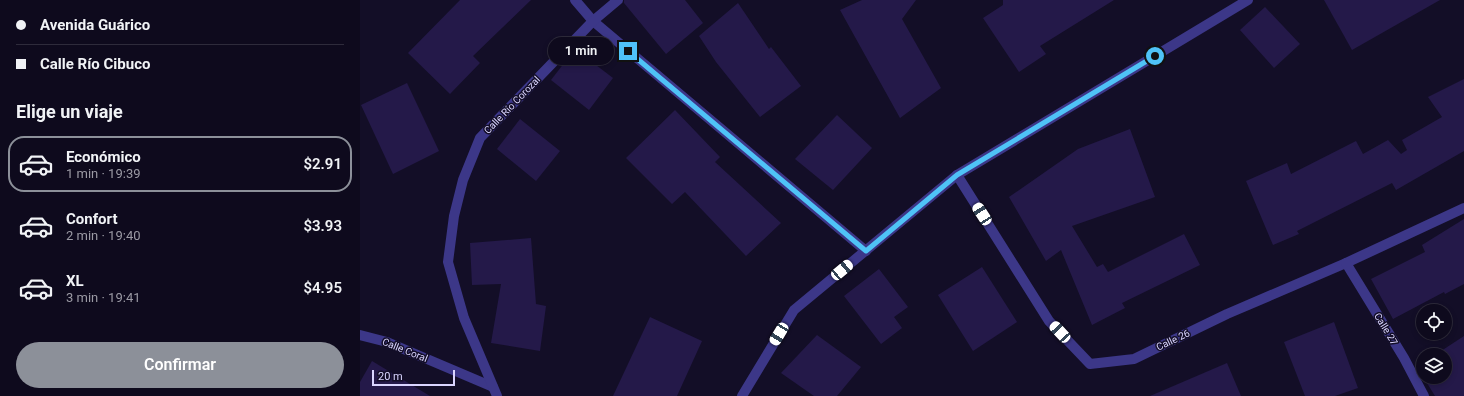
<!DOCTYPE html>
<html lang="es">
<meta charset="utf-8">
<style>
body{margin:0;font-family:Roboto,sans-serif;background:#1c182a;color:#f1f3f6;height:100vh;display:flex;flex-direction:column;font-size:15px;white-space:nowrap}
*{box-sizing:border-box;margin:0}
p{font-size:13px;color:#9b9aa4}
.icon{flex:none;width:22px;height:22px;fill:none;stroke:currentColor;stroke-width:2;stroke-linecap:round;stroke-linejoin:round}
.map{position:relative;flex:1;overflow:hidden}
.details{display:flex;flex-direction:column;background:#0e0a1d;width:360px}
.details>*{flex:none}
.top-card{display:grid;align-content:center;height:88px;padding:0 16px;background:#0e0a1d}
.fabs{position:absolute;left:1056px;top:304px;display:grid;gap:8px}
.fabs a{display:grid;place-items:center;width:36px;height:36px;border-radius:50%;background:#0e0a1d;box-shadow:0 2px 6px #0003,0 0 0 1px #2e2b3b;font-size:20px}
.scale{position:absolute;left:12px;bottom:10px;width:83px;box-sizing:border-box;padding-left:4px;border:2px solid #dad5ff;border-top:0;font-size:11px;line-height:14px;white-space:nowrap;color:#dad5ff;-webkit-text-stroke:3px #130e27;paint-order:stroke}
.end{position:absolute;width:18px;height:18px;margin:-9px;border:5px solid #4fc3f7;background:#111;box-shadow:0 0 0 2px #111}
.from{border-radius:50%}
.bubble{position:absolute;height:28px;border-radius:14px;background:#0e0a1d;box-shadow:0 2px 6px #0003,0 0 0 1px #2e2b3b;font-size:13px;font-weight:600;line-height:28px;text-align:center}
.car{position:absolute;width:12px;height:24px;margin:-12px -6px;border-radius:5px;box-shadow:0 0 3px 1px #0007;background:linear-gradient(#fff 24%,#345 0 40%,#fff 0 76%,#345 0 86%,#fff 0)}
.top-card b{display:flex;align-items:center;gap:14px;height:38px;font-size:15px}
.top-card b+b{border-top:1px solid #2e2b3b}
.top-card i{width:10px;height:10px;background:#f1f3f6}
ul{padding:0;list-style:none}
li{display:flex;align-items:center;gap:12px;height:56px;margin:0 8px 6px;padding:0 8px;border:2px solid transparent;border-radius:16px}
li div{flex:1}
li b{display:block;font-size:15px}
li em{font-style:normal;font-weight:600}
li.current{border-color:#8c9099}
li>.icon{width:36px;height:36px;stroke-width:1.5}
h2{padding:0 16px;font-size:18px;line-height:48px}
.cta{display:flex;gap:8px;margin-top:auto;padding:8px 16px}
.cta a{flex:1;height:46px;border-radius:24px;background:#8c9099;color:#fff;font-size:16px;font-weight:600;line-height:46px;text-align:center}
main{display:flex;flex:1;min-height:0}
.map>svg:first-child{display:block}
</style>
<main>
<section class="details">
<div class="top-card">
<b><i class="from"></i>Avenida Guárico</b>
<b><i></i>Calle Río Cibuco</b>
</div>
<h2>Elige un viaje</h2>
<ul>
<li class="current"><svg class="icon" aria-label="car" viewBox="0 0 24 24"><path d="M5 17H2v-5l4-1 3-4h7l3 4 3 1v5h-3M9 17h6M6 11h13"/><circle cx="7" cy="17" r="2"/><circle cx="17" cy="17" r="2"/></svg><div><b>Económico</b><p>1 min · 19:39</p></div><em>$2.91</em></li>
<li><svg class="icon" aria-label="car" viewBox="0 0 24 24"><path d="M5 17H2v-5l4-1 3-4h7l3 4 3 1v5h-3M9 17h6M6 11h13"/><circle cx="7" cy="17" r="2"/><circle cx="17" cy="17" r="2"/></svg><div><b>Confort</b><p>2 min · 19:40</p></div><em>$3.93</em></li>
<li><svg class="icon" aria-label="car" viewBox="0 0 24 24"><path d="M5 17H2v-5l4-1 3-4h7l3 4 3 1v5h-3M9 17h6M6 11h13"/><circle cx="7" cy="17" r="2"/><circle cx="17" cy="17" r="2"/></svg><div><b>XL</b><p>3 min · 19:41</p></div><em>$4.95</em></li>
</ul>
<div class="cta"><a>Confirmar</a></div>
</section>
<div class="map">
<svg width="1104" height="396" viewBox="0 0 1104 396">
<rect width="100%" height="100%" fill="#130e27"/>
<g fill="#241949">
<polygon points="100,0 171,0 113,56 120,63 90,94 48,53"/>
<polygon points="264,0 325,0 343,23 306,54 264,3"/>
<polygon points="502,0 556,0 542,19 581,88 540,118 480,10"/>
<polygon points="643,0 754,0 680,46 686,54 659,72 623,18 643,5"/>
<polygon points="964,0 1080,0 992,50"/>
<polygon points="378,3 409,49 411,47 441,86 400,117 356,62 339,36"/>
<polygon points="905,7 940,44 914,68 880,30"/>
<polygon points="215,49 253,78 229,110 191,80"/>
<polygon points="1104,79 1104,151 1036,190 1032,183 937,231 939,234 913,245 886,181 927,163 931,174 996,141 1003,154 1028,140 1041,154 1047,150 1042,140 1082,117 1068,97"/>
<polygon points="47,83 79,151 33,174 1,105"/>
<polygon points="315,110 360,157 355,162 421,223 386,256 325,192 312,204 266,158"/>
<polygon points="477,115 512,148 473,190 435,159"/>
<polygon points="160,119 200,151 176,181 137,149"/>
<polygon points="770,129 795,197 712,226 737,267 743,264 748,272 824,234 840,265 762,303 765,308 732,325 701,250 686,261 649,197 718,149"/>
<polygon points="1104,219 1104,284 1085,294 1084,292 1033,319 1011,279 1065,252 1062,245"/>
<polygon points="171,238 176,304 186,306 180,351 131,343 141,284 112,285 110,243"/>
<polygon points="622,267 657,322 613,351 578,295"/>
<polygon points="519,269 548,307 534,317 542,328 521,344 484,296"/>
<polygon points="290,317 342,341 317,396 253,396"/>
<polygon points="974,322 998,388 975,396 945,396 924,342"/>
<polygon points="457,335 501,367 477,396 454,396 421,373"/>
<polygon points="1104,336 1104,396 1075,396 1057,367 1063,363 1063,377 1085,377 1085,355 1075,355"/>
<polygon points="12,361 70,396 0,396 0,382"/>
<polygon points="867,363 881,396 790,396"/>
</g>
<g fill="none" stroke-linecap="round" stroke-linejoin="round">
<g stroke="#3c3788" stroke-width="10">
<polyline points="215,0 233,21 506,251"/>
<polyline points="597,175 689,321 730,364 774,359 867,314 986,263 1104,208"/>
<polyline points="986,263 1044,358 1064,396"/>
<polyline points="0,335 27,342 133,387"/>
<polyline points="137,396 104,318 88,262 94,216 103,180 120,138 233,21 258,0"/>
<polyline points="382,396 434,310 597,175 888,0"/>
</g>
</g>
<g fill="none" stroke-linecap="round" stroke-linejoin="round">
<polyline stroke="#4fc3f7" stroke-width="5" points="268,51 506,251 597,175 795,56"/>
</g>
<g text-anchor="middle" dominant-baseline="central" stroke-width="3" stroke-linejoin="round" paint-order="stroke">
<g font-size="10" fill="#dad5ff" stroke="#130e27">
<text transform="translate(152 105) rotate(-46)">Calle Río Corozal</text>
<text transform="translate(1026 329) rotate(59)">Calle 27</text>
<text transform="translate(813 340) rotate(-25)">Calle 26</text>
<text transform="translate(45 350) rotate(22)">Calle Coral</text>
</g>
</g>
</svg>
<div class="fabs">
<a><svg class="icon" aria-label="locate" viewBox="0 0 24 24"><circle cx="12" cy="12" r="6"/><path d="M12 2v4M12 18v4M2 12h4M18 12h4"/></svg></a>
<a><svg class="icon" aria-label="layers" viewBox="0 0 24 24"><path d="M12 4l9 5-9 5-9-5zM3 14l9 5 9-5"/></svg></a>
</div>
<div class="scale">20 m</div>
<i class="end from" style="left:795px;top:56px"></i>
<i class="end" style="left:268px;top:51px"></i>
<div class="bubble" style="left:188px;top:37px;width:66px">1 min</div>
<i class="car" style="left:622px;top:214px;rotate:327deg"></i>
<i class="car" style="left:482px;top:270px;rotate:50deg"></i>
<i class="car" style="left:700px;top:332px;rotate:317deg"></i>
<i class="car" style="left:419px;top:334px;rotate:211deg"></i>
</div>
</main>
